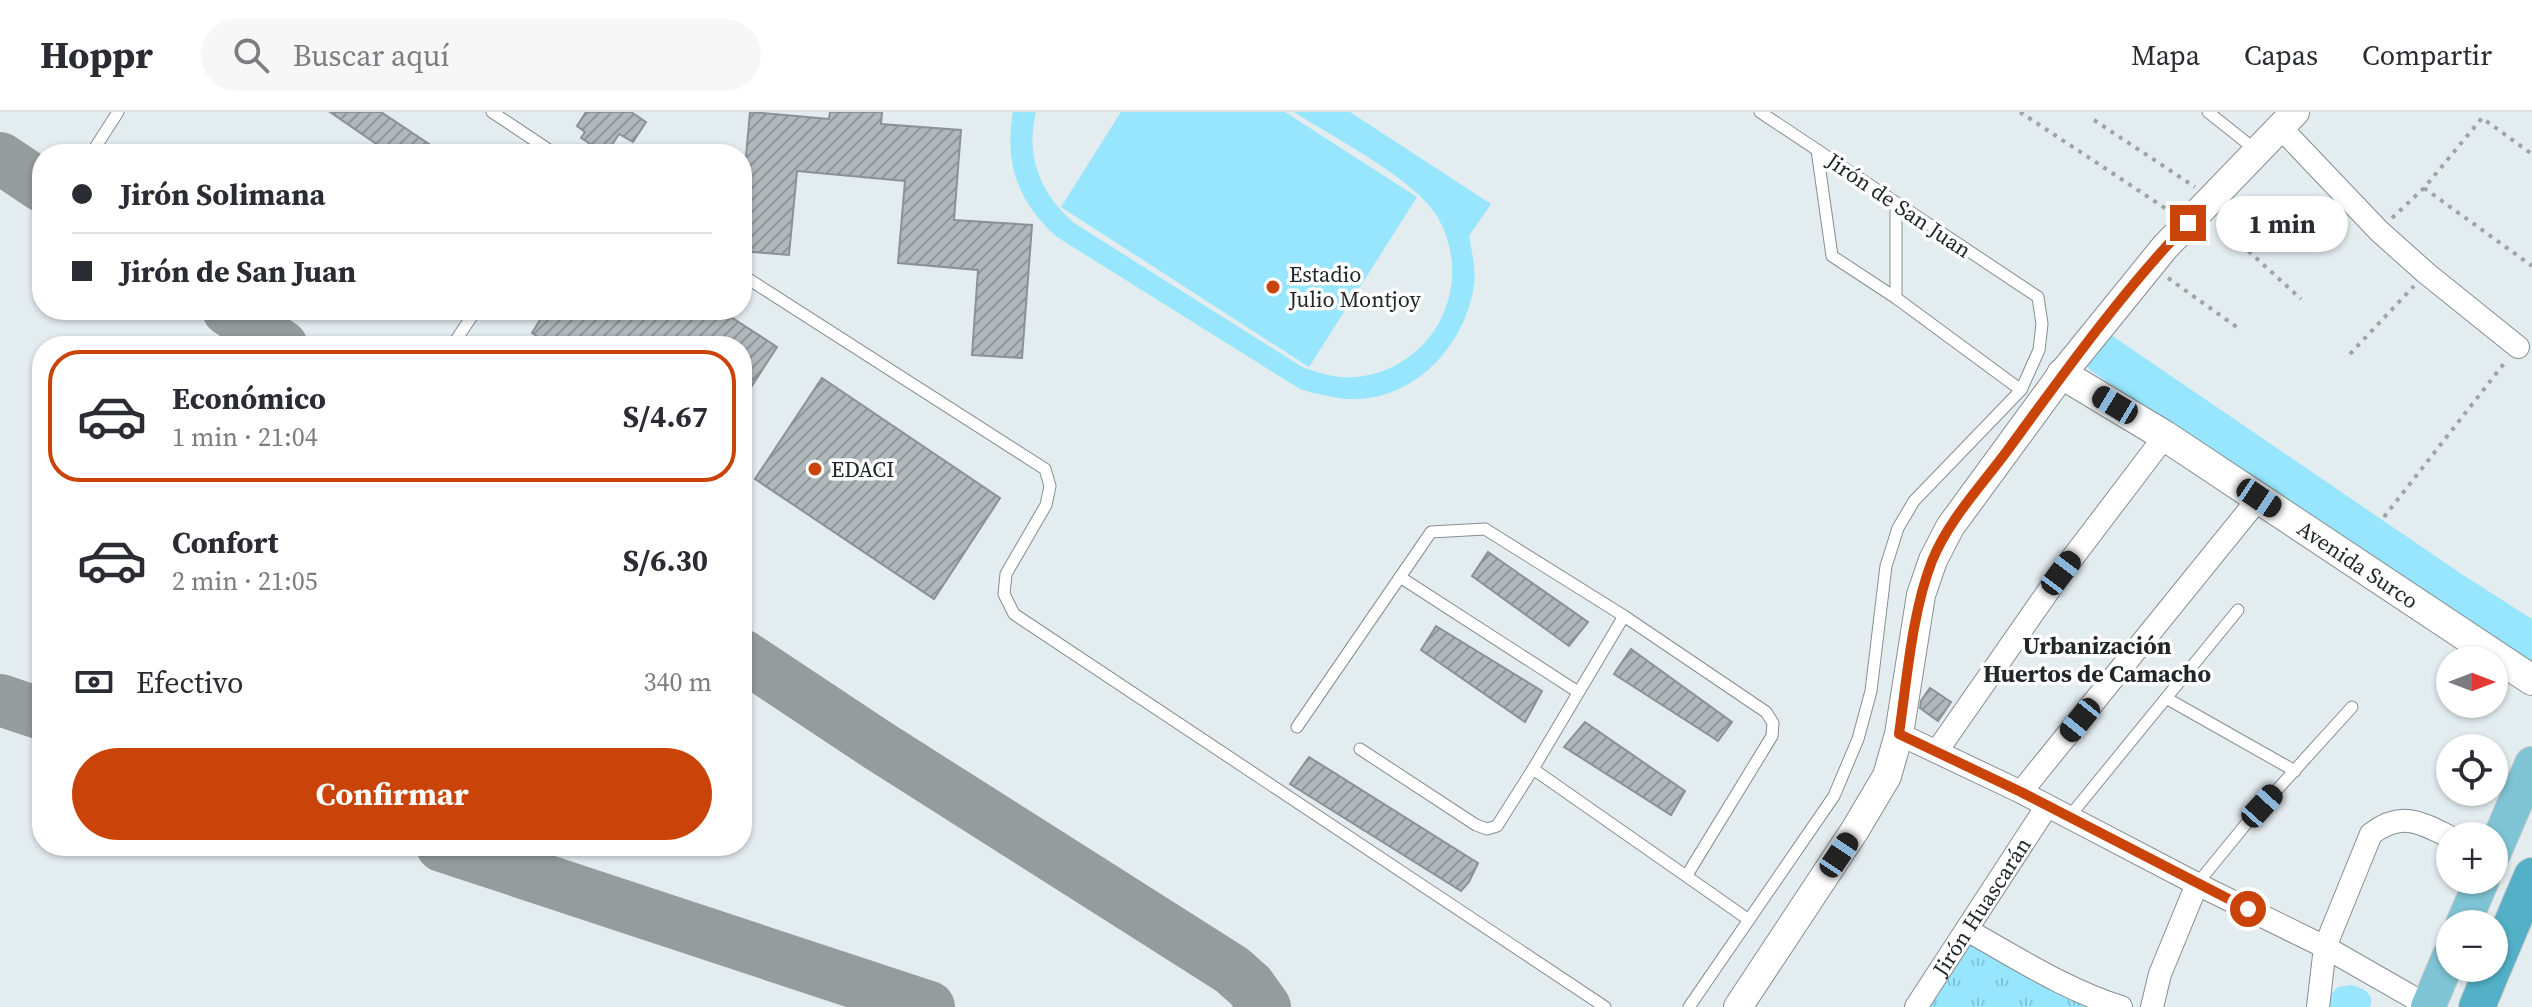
<!DOCTYPE html>
<html lang="es">
<meta charset="utf-8">
<style>
body{margin:0;font-family:"Source Serif 4",serif;background:#f7f7f7;color:#2b2b33;height:100vh;display:flex;flex-direction:column;font-size:30px;white-space:nowrap}
*{box-sizing:border-box;margin:0}
p{font-size:26px;color:#7c7c81}
.icon{flex:none;width:44px;height:44px;fill:none;stroke:currentColor;stroke-width:2;stroke-linecap:round;stroke-linejoin:round}
.map{position:relative;flex:1;overflow:hidden}
.sheet{position:absolute;left:32px;top:224px;width:720px;height:520px;display:flex;flex-direction:column;background:#fff;border-radius:32px;box-shadow:0 2px 6px #0004}
.sheet>*{flex:none}
.hud{position:absolute;left:32px;top:32px;width:720px;height:176px;border-radius:32px;box-shadow:0 2px 6px #0004;display:grid;align-content:center;height:176px;padding:0 40px;background:#fff}
.needle{width:52px;rotate:90deg}
.buttons{position:absolute;left:2436px;top:534px;display:grid;gap:16px}
.buttons a{display:grid;place-items:center;width:72px;height:72px;border-radius:50%;background:#fff;box-shadow:0 2px 6px #0004;font-size:40px}
.end{position:absolute;width:36px;height:36px;margin:-18px;border:10px solid #ca4308;background:#fff;box-shadow:0 0 0 4px #fff}
.from{border-radius:50%}
.bubble{position:absolute;height:56px;border-radius:28px;background:#fff;box-shadow:0 2px 6px #0004;font-size:26px;font-weight:700;line-height:56px;text-align:center}
.car{position:absolute;width:24px;height:48px;margin:-24px -12px;border-radius:10px;box-shadow:0 0 6px 2px #0007;background:linear-gradient(#222 24%,#8ab4d8 0 40%,#222 0 76%,#8ab4d8 0 86%,#222 0)}
.hud b{display:flex;align-items:center;gap:28px;height:76px;font-size:30px}
.hud b+b{border-top:2px solid #e1e1e2}
.hud i{width:20px;height:20px;background:#2b2b33}
ul{padding:14px 0 0;list-style:none}
li{display:flex;align-items:center;gap:24px;height:132px;margin:0 16px 12px;padding:0 24px;border:4px solid transparent;border-radius:32px}
li div{flex:1}
li b{display:block;font-size:30px}
li em{font-style:normal;font-weight:700}
li.active{border-color:#ca4308}
li>.icon{width:72px;height:72px;stroke-width:1.5}
.pay{display:flex;align-items:center;gap:20px;height:88px;padding:0 40px;font-size:30px}
.pay p{margin-inline-start:auto}
.cta{display:flex;gap:16px;margin-top:auto;padding:16px 40px}
.cta a{flex:1;height:92px;border-radius:48px;background:#ca4308;color:#fff;font-size:32px;font-weight:700;line-height:92px;text-align:center}
header{display:flex;align-items:center;gap:48px;box-sizing:border-box;height:112px;padding:0 40px;background:#fff;border-bottom:2px solid #e1e1e2}
header strong{font-size:38px}
nav{display:flex;gap:44px;margin-inline-start:auto;font-size:28px}
.search{width:560px;height:72px;background:#f7f7f7;display:flex;align-items:center;gap:20px;box-sizing:border-box;padding:0 28px;border-radius:44px;color:#7c7c81;font-size:30px}
.map>svg:first-child{display:block}
</style>
<header>
<strong>Hoppr</strong>
<div class="search"><svg class="icon" aria-label="search" viewBox="0 0 24 24"><circle cx="10" cy="10" r="6"/><path d="M15 15l6 6"/></svg>Buscar aquí</div>
<nav><a>Mapa</a><a>Capas</a><a>Compartir</a></nav>
</header>
<div class="map">
<svg width="2532" height="895" viewBox="0 0 2532 895">
<defs>
<pattern id="park-tufts" width="24" height="20" patternUnits="userSpaceOnUse" patternTransform="scale(2)"><rect width="24" height="20" fill="#97e6fd"/><path d="M3 7l-1-3M5 7V3M7 7l1-3M15 17l-1-3M17 17v-4M19 17l1-3" fill="none" stroke="#82c5d9"/></pattern>
<pattern id="building-hatch" width="6" height="6" patternUnits="userSpaceOnUse" patternTransform="scale(2)"><rect width="6" height="6" fill="#afb8ba"/><path d="M-1 1l2-2M0 6l6-6M5 7l2-2" fill="none" stroke="#8e9697"/></pattern>
</defs>
<rect width="100%" height="100%" fill="#e3ecef"/>
<g fill="#97e6fd">
<path d="M1013,0h23c-11,44 4,81 38,111l228,144c17,6 35,12 54,10 78,-8 121,-92 81,-161 -22,-37 -104,-79 -143,-104h56l141,92 -22,32c3,16 7,33 5,49 -8,57 -54,110 -114,114 -21,1 -40,-4 -60,-10l-243,-152c-39,-35 -53,-73 -44,-125z"/>
<polygon points="1121,0 1285,0 1417,85 1309,255 1061,95"/>
<polygon points="2111,223 2463,463 2532,507 2532,553 2091,259 2087,254 2088,249"/>
<path d="M2351,873c12,3 24,8 19,22h-43l3,-12 8,-8z"/>
</g>
<polygon fill="url(#park-tufts)" points="1971,831 2098,895 1930,895"/>
<g fill="none" stroke-linecap="round" stroke-linejoin="round">
<g stroke="#959c9e" stroke-width="52">
<polyline points="0,46 42,74"/>
<polyline points="228,198 282,234"/>
<polyline points="742,543 876,632 1232,858 1250,874 1265,895"/>
<polyline points="0,588 42,602"/>
<polyline points="442,734 929,895"/>
</g>
</g>
<g fill="url(#building-hatch)" stroke="#8a9295" stroke-width="2">
<polygon points="330,0 381,0 444,42 391,42"/>
<polygon points="586,0 631,0 646,10 633,30 619,22 606,42 595,42 586,36 589,31 581,26 585,20 577,14"/>
<polygon points="750,0 829,7 830,0 882,0 881,12 961,18 954,108 1032,113 1022,246 972,243 978,158 898,151 905,69 797,59 789,143 742,139 742,88"/>
<polygon points="546,198 720,198 777,235 742,289 742,234 552,234 532,221"/>
<polygon points="822,266 1000,386 934,487 755,367"/>
<polygon points="1488,440 1588,510 1569,534 1472,464"/>
<polygon points="1436,514 1542,579 1525,610 1421,538"/>
<polygon points="1631,537 1732,610 1718,629 1614,562"/>
<polygon points="1930,576 1951,590 1938,609 1920,596 1921,589"/>
<polygon points="1585,610 1685,679 1671,703 1564,635"/>
<polygon points="1309,645 1478,751 1469,770 1461,779 1290,672"/>
</g>
<g fill="none" stroke-linecap="round" stroke-linejoin="round">
<defs>
<g id="service">
<polyline points="492,0 555,42"/>
<polyline points="2208,0 2257,39"/>
<polyline points="1817,38 1832,144 1896,186"/>
<polyline points="91,42 118,0"/>
<polyline points="1896,91 1896,186 2021,278"/>
<polyline points="742,163 1045,357 1050,374 1046,393 1006,462 1004,482 1014,502 1605,895"/>
<polyline points="452,234 476,198"/>
<polyline points="1400,465 1578,580"/>
<polyline points="1624,504 1533,657 1749,808"/>
<polyline points="2166,586 2295,659"/>
<polyline points="1297,615 1431,420 1485,417 1624,504 1766,600 1773,611 1772,624 1687,763"/>
<polyline points="1360,637 1476,713 1487,717 1497,714 1533,657"/>
<polyline points="2069,705 2238,498"/>
<polyline points="2197,772 2246,712 2352,595"/>
<polyline points="1689,895 1834,684 1858,627 1871,579 1886,454 1898,416 1914,389 2021,278 2039,238 2042,212 2038,185 1760,0"/>
</g>
<g id="minor">
<polyline points="2281,16 2379,119 2426,161 2518,235"/>
<polyline points="1899,622 2021,680 2197,772 2325,835 2428,894"/>
<polyline points="1937,639 2061,461 2165,324"/>
<polyline points="2021,680 2259,386"/>
<path d="M1967,818c50,28 99,60 154,77"/>
<path id="s1" d="M1916,895l131,-201"/>
<polyline points="2152,895 2160,862 2197,772"/>
<path d="M2318,895l7,-60 46,-113c30,-23 49,-12 79,3"/>
</g>
<polyline id="tertiary" points="1738,895 1855,718 1887,664 1899,622 1921,483 1933,448 1950,415 2062,262 2165,135 2295,0"/>
<g id="secondary">
<path id="s2" d="M2062,262l103,62 367,244"/>
</g>
<g id="primary">
<polyline points="2494,740 2532,652"/>
<polyline points="2463,812 2482,768"/>
<polyline points="2428,895 2450,843"/>
</g>
<g id="trunk">
<polyline points="2494,854 2532,764"/>
<polyline points="2477,895 2493,856"/>
</g>
</defs>
<use href="#service" stroke="#868e91" stroke-width="13"/>
<use href="#minor" stroke="#868e91" stroke-width="24"/>
<use href="#tertiary" stroke="#868e91" stroke-width="30"/>
<use href="#secondary" stroke="#868e91" stroke-width="32"/>
<use href="#primary" stroke="#c6c7c7" stroke-width="36"/>
<use href="#trunk" stroke="#c6c7c7" stroke-width="38"/>
<g stroke="#9ea5a8" stroke-width="4" stroke-dasharray="4 6" stroke-linecap="butt">
<polyline points="2020,0 2168,98"/>
<polyline points="2094,8 2195,75"/>
<polyline points="2424,76 2532,154"/>
<polyline points="2392,106 2424,76 2482,6 2532,42"/>
<polyline points="2219,112 2301,187"/>
<polyline points="2168,166 2238,216"/>
<polyline points="2350,242 2414,174"/>
<polyline points="2384,405 2506,249"/>
</g>
<use href="#service" stroke="#fff" stroke-width="11"/>
<use href="#minor" stroke="#fff" stroke-width="22"/>
<use href="#tertiary" stroke="#fff" stroke-width="28"/>
<use href="#secondary" stroke="#fff" stroke-width="30"/>
<use href="#primary" stroke="#7ec4d4" stroke-width="34"/>
<use href="#trunk" stroke="#53b0c6" stroke-width="36"/>
</g>
<g fill="none" stroke-linecap="round" stroke-linejoin="round">
<path stroke="#ca4308" stroke-width="10" d="M2188,111c-67,70 -124,150 -181,228 -26,35 -59,70 -75,110 -20,51 -25,118 -33,173l122,58 227,117"/>
</g>
<g fill="#ca4308" stroke="#fff" stroke-width="3">
<circle cx="1273" cy="175" r="8"/>
<circle cx="815" cy="357" r="8"/>
</g>
<g text-anchor="middle" dominant-baseline="central" stroke-width="7" stroke-linejoin="round" paint-order="stroke">
<g font-size="22" fill="#242729" stroke="#fff">
<text transform="translate(1899 93) rotate(34)">Jirón de San Juan</text>
<text stroke="none"><textPath href="#s2" startOffset="352">Avenida Surco</textPath></text>
<text stroke="none"><textPath href="#s1" startOffset="120">Jirón Huascarán</textPath></text>
</g>
<g font-size="22" fill="#242729" stroke="#fff" text-anchor="start">
<text x="1289" y="162">Estadio<tspan x="1289" dy="25">Julio Montjoy</tspan></text>
<text x="831" y="357">EDACI</text>
</g>
<g font-size="24" font-weight="bold" fill="#242729" stroke="#fff">
<text x="2097" y="533">Urbanización<tspan x="2097" dy="28">Huertos de Camacho</tspan></text>
</g>
</g>
</svg>
<div class="buttons">
<a><svg class="needle" viewBox="-14 -14 28 28"><path d="M0-13l5 13h-10z" fill="#e53935"/><path d="M0 13l5-13h-10z" fill="#7c7c81"/></svg></a>
<a><svg class="icon" aria-label="locate" viewBox="0 0 24 24"><circle cx="12" cy="12" r="6"/><path d="M12 2v4M12 18v4M2 12h4M18 12h4"/></svg></a>
<a>+</a>
<a>−</a>
</div>
<i class="end from" style="left:2248px;top:797px"></i>
<i class="end" style="left:2188px;top:111px"></i>
<div class="bubble" style="left:2216px;top:84px;width:132px">1 min</div>
<i class="car" style="left:2115px;top:293px;rotate:301deg"></i>
<i class="car" style="left:2259px;top:386px;rotate:124deg"></i>
<i class="car" style="left:2061px;top:461px;rotate:37deg"></i>
<i class="car" style="left:2080px;top:608px;rotate:219deg"></i>
<i class="car" style="left:2262px;top:694px;rotate:42deg"></i>
<i class="car" style="left:1839px;top:743px;rotate:34deg"></i>
<div class="hud">
<b><i class="from"></i>Jirón Solimana</b>
<b><i></i>Jirón de San Juan</b>
</div>
<section class="sheet">
<ul>
<li class="active"><svg class="icon" aria-label="car" viewBox="0 0 24 24"><path d="M5 17H2v-5l4-1 3-4h7l3 4 3 1v5h-3M9 17h6M6 11h13"/><circle cx="7" cy="17" r="2"/><circle cx="17" cy="17" r="2"/></svg><div><b>Económico</b><p>1 min · 21:04</p></div><em>S/4.67</em></li>
<li><svg class="icon" aria-label="car" viewBox="0 0 24 24"><path d="M5 17H2v-5l4-1 3-4h7l3 4 3 1v5h-3M9 17h6M6 11h13"/><circle cx="7" cy="17" r="2"/><circle cx="17" cy="17" r="2"/></svg><div><b>Confort</b><p>2 min · 21:05</p></div><em>S/6.30</em></li>
</ul>
<div class="pay"><svg class="icon" aria-label="cash" viewBox="0 0 24 24"><path d="M3 7h18v10H3z"/><circle cx="12" cy="12" r="2"/></svg>Efectivo<p>340 m</p></div>
<div class="cta"><a>Confirmar</a></div>
</section>
</div>
